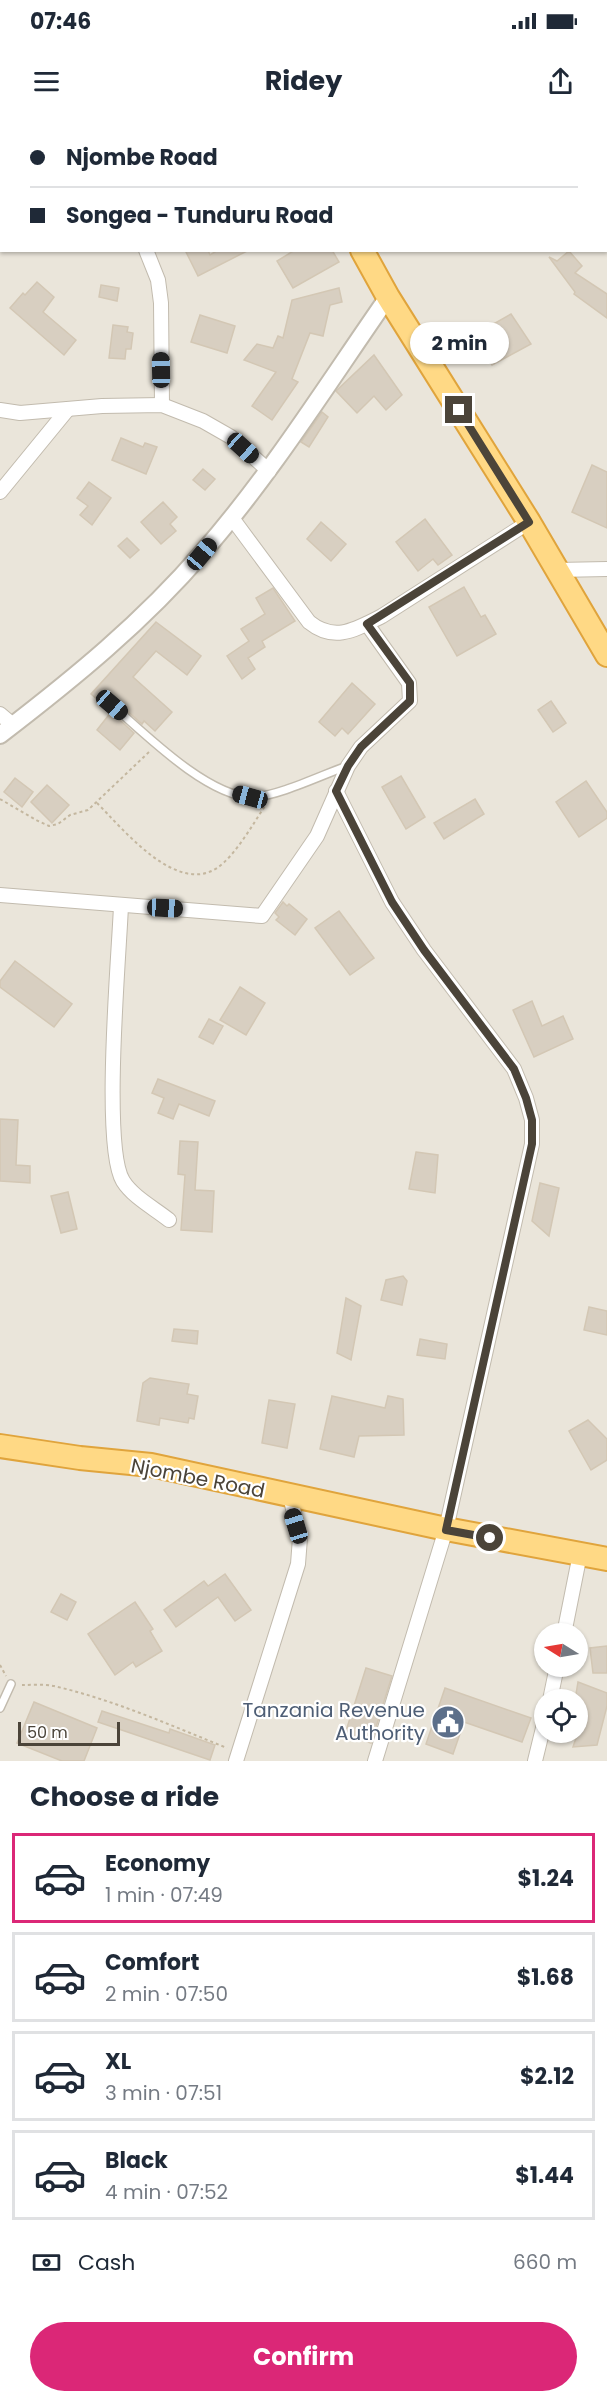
<!DOCTYPE html>
<meta charset="utf-8">
<style>
body{margin:0;font-family:Poppins,sans-serif;background:#f6f6f7;color:#1f2937;height:100vh;display:flex;flex-direction:column;font-size:22px;white-space:nowrap}
*{box-sizing:border-box;margin:0}
p{font-size:20px;color:#747a83}
.icon{flex:none;width:33px;height:33px;fill:none;stroke:currentColor;stroke-width:2;stroke-linecap:round;stroke-linejoin:round}
.map{position:relative;height:1641px;overflow:hidden}
.sheet{display:flex;flex-direction:column;background:#fff;flex:1}
.sheet>*{flex:none}
.top-card{position:absolute;left:0px;top:0px;width:608px;height:132px;box-shadow:0 2px 4px #0004;display:grid;align-content:center;height:132px;padding:0 30px;background:#fff}
.needle{width:39px;rotate:281deg}
.fabs{position:absolute;left:534px;top:1503px;display:grid;gap:12px}
.fabs a{display:grid;place-items:center;width:54px;height:54px;border-radius:50%;background:#fff;box-shadow:0 2px 4px #0004;font-size:30px}
.scale{position:absolute;left:18px;bottom:15px;width:102px;box-sizing:border-box;padding-left:6px;border:3px solid #4b4439;border-top:0;font-size:16px;line-height:21px;white-space:nowrap;color:#4b4439;-webkit-text-stroke:4px #fff;paint-order:stroke}
.end{position:absolute;width:27px;height:27px;margin:-14px;border:8px solid #4b4439;background:#fff;box-shadow:0 0 0 3px #fff}
.from{border-radius:50%}
.bubble{position:absolute;height:42px;border-radius:21px;background:#fff;box-shadow:0 2px 4px #0004;font-size:20px;font-weight:700;line-height:42px;text-align:center}
.car{position:absolute;width:18px;height:36px;margin:-18px -9px;border-radius:8px;box-shadow:0 0 4px 2px #0007;background:linear-gradient(#222 24%,#8ab4d8 0 40%,#222 0 76%,#8ab4d8 0 86%,#222 0)}
.top-card b{display:flex;align-items:center;gap:21px;height:57px;font-size:22px}
.top-card b+b{border-top:2px solid #e0e1e3}
.top-card i{width:15px;height:15px;background:#1f2937}
ul{padding:0;list-style:none}
li{display:flex;align-items:center;gap:18px;height:90px;margin:0 12px 9px;padding:0 18px;border:3px solid #e0e1e3;border-radius:0px}
li div{flex:1}
li b{display:block;font-size:22px}
li em{font-style:normal;font-weight:700}
li.active{border-color:#db2777}
li>.icon{width:54px;height:54px;stroke-width:1.5}
h2{padding:0 30px;font-size:27px;line-height:72px}
.pay{display:flex;align-items:center;gap:15px;height:66px;padding:0 30px;font-size:22px}
.pay p{margin-inline-start:auto}
.primary-button{display:flex;gap:12px;margin-top:auto;padding:12px 30px}
.primary-button a{flex:1;height:69px;border-radius:36px;background:#db2777;color:#fff;font-size:24px;font-weight:700;line-height:69px;text-align:center}
.status{display:flex;justify-content:space-between;align-items:center;height:42px;padding:0 30px;background:#fff;direction:ltr}
.status svg{height:16px;fill:currentColor}
header{display:flex;justify-content:space-between;align-items:center;height:78px;padding:0 30px;background:#fff;font-size:27px;font-weight:700}
.map>svg:first-child{display:block}
</style>
<div class="status"><b>07:46</b><svg viewBox="0 0 49 12"><path d="M0 12V9h3v3zM5 12V6h3v6zM10 12V3h3v9zM15 12V0h3v12zM26 1h20v11H26zM47 4h2v5h-2z"/></svg></div>
<header><svg class="icon" aria-label="menu" viewBox="0 0 24 24"><path d="M4 6h16M4 12h16M4 18h16"/></svg>Ridey<svg class="icon" aria-label="share" viewBox="0 0 24 24"><path d="M12 15V3M7 8l5-5 5 5M5 13v7h14v-7"/></svg></header>
<div class="map">
<svg width="607" height="1641" viewBox="0 0 607 1641">
<rect width="100%" height="100%" fill="#f6f3ec"/>
<path fill="#eae5da" fill-rule="evenodd" d="M0,0h607v1641h-607zM2,2h604v128h-604zM544,1514h34v32h-34zM544,1580h34v32h-34z"/>
<g fill="#d8cfc1" stroke="#d3c7b4" stroke-width="1.5">
<polygon points="185,130 208,130 210,135 218,130 249,130 198,156"/>
<polygon points="295,130 332,130 339,142 293,168 277,141"/>
<polygon points="569,131 582,146 575,153 607,174 607,198 574,174 575,172 549,137 557,141"/>
<polygon points="37,162 54,177 43,192 76,220 64,235 10,188 23,173 25,175"/>
<polygon points="101,165 119,168 117,181 99,177"/>
<polygon points="339,168 342,182 330,185 323,216 310,213 292,259 298,262 272,300 252,286 276,252 244,240 257,224 273,228 278,216 283,218 292,180"/>
<polygon points="511,194 531,224 492,245 474,215"/>
<polygon points="200,195 235,206 227,233 191,222"/>
<polygon points="113,205 128,207 127,212 133,213 131,229 126,229 125,239 109,238"/>
<polygon points="374,235 402,275 386,290 374,276 357,293 336,271"/>
<polygon points="322,292 328,297 309,327 301,322"/>
<polygon points="121,318 143,327 145,323 157,327 146,354 112,340"/>
<polygon points="592,345 607,352 607,408 572,392"/>
<polygon points="203,349 215,359 205,370 193,360"/>
<polygon points="89,362 111,378 92,405 80,395 88,386 77,378"/>
<polygon points="163,382 177,397 170,404 176,411 161,424 141,402"/>
<polygon points="425,399 452,435 438,445 433,439 418,451 396,422"/>
<polygon points="321,402 346,424 331,441 307,419"/>
<polygon points="127,418 139,430 130,438 118,426"/>
<polygon points="464,467 481,497 485,495 496,514 457,536 429,487"/>
<polygon points="273,468 295,501 262,521 265,527 248,538 255,549 242,559 227,536 249,521 241,509 265,494 256,478"/>
<polygon points="156,502 201,536 187,555 156,531 133,557 172,592 155,611 144,601 142,604 115,580 108,581 107,588 91,574"/>
<polygon points="352,563 375,584 348,614 342,608 335,616 319,602"/>
<polygon points="551,581 566,603 553,612 538,590"/>
<polygon points="111,592 134,613 120,630 97,610"/>
<polygon points="401,656 425,697 406,709 382,667"/>
<polygon points="15,658 33,672 22,687 4,672"/>
<polygon points="586,661 607,692 607,698 579,717 556,682"/>
<polygon points="47,665 69,685 52,703 31,682"/>
<polygon points="475,679 484,694 444,719 434,703"/>
<polygon points="283,782 287,786 289,784 307,799 295,815 276,800 279,797 275,793"/>
<polygon points="339,791 374,838 350,855 315,808"/>
<polygon points="15,841 72,884 54,907 0,867 0,861"/>
<polygon points="240,867 265,883 246,915 220,900"/>
<polygon points="532,881 542,906 563,896 573,919 534,937 513,890"/>
<polygon points="209,899 223,906 213,924 199,917"/>
<polygon points="158,959 215,981 209,996 179,984 173,999 158,993 164,978 152,973"/>
<polygon points="0,999 18,1000 16,1045 30,1046 30,1063 0,1061"/>
<polygon points="180,1021 198,1022 195,1070 214,1071 212,1112 181,1110 185,1055 178,1054"/>
<polygon points="416,1032 438,1035 435,1073 409,1069"/>
<polygon points="540,1063 559,1068 549,1116 532,1101"/>
<polygon points="68,1072 77,1109 61,1113 51,1076"/>
<polygon points="403,1156 407,1161 402,1185 381,1180 386,1160"/>
<polygon points="346,1178 361,1186 351,1240 337,1233"/>
<polygon points="589,1187 607,1191 607,1215 584,1210"/>
<polygon points="174,1209 198,1211 197,1224 172,1221"/>
<polygon points="420,1219 447,1224 445,1239 417,1235"/>
<polygon points="150,1258 189,1264 187,1274 198,1276 194,1299 189,1298 188,1303 160,1298 159,1305 137,1301 143,1263"/>
<polygon points="332,1276 385,1288 388,1276 403,1279 404,1315 359,1316 354,1337 320,1329"/>
<polygon points="269,1280 295,1284 287,1328 262,1323"/>
<polygon points="588,1300 607,1319 607,1340 591,1350 569,1311"/>
<polygon points="225,1454 251,1490 235,1501 218,1477 176,1507 164,1490 204,1461 208,1466"/>
<polygon points="61,1474 76,1482 67,1500 51,1492"/>
<polygon points="135,1482 153,1509 150,1511 162,1531 136,1547 133,1542 115,1555 88,1514"/>
<polygon points="607,1526 607,1553 593,1553 590,1528"/>
<polygon points="366,1548 392,1556 371,1623 345,1614"/>
<polygon points="578,1562 607,1573 607,1586 597,1625 573,1627 584,1595 578,1592 578,1580 575,1580"/>
<polygon points="445,1568 531,1598 522,1622 464,1602 453,1634 426,1624"/>
<polygon points="34,1582 97,1608 84,1641 62,1641 17,1623"/>
<polygon points="102,1591 169,1613 170,1609 215,1625 210,1640 98,1602"/>
</g>
<g fill="none" stroke-linecap="round" stroke-linejoin="round">
<defs>
<g id="service">
<path d="M112,585c32,28 96,92 140,92 24,0 70,-22 95,-31"/>
<polyline points="0,1588 11,1564"/>
</g>
<g id="minor">
<polyline points="12,0 15,2"/>
<polyline points="440,0 442,2"/>
<polyline points="59,2 61,0"/>
<polyline points="84,2 85,0"/>
<polyline points="178,2 180,0"/>
<polyline points="0,53 2,52"/>
<polyline points="606,79 607,80"/>
<polyline points="146,130 158,160 161,183 162,285"/>
<polyline points="0,290 20,293 102,286 162,285 203,301 231,317 269,351"/>
<polyline points="0,372 68,289"/>
<path d="M232,398l77,104c26,21 47,7 73,-6l147,-94"/>
<polyline points="557,450 607,449"/>
<polyline points="0,594 13,605"/>
<polyline points="336,671 392,782 424,830 514,949 526,978 532,1000 532,1024 446,1409 375,1641"/>
<polyline points="0,775 262,796 317,716 348,646 361,627 410,581 409,563 367,504"/>
<path d="M121,786c-2,49 -19,241 2,275 10,16 31,27 46,39"/>
<polyline points="564,1514 580,1434"/>
<polyline points="550,1580 557,1546"/>
<polyline points="236,1641 298,1444 300,1418 290,1376"/>
<polyline points="535,1641 544,1604"/>
</g>
<path id="tertiary" d="M0,615c73,-56 143,-113 203,-183 69,-79 125,-169 185,-255"/>
<g id="trunk">
<polyline points="283,0 284,2"/>
<polyline points="362,130 388,177 529,402 607,535"/>
<polyline points="0,1326 80,1338 151,1345 446,1409 607,1439"/>
</g>
</defs>
<use href="#service" stroke="#c2bbae" stroke-width="10"/>
<use href="#minor" stroke="#c2bbae" stroke-width="16"/>
<use href="#tertiary" stroke="#c2bbae" stroke-width="20"/>
<use href="#trunk" stroke="#e0a43c" stroke-width="26"/>
<g stroke="#c4b79f" stroke-width="2" stroke-dasharray="3 3" stroke-linecap="butt">
<polyline points="0,679 38,701 49,706 58,704 70,695 88,690 149,632"/>
<path d="M97,683c26,26 79,92 120,65 18,-12 36,-44 48,-62"/>
<polyline points="0,1545 6,1556"/>
<path d="M22,1565c10,0 22,-1 32,1 60,14 116,39 173,62"/>
</g>
<use href="#service" stroke="#fff" stroke-width="7"/>
<use href="#minor" stroke="#fff" stroke-width="14"/>
<use href="#tertiary" stroke="#fff" stroke-width="16"/>
<use href="#trunk" stroke="#ffd985" stroke-width="22"/>
</g>
<g fill="none" stroke-linecap="round" stroke-linejoin="round">
<polyline stroke="#4b4439" stroke-width="8" points="459,290 529,402 367,504 410,563 410,581 361,627 348,646 336,671 392,782 424,830 514,949 526,978 532,1000 532,1024 446,1410 490,1418"/>
</g>
<defs>
<symbol id="civic-disc" viewBox="-11 -11 22 22"><circle r="9.5" fill="#5c6f8a" stroke="#fff"/><path d="M-.6-6.5H3V-4.5H.6V-3L4-1V1h2V6H-6V1h2V-1L-.6-3ZM-1.2 2.5V6h2.4V2.5Z" fill="#fff"/></symbol>
</defs>
<g fill-rule="evenodd">
<use href="#civic-disc" x="429" y="1583" width="38" height="38"/>
</g>
<g text-anchor="middle" dominant-baseline="central" stroke-width="4.5" stroke-linejoin="round" paint-order="stroke">
<g font-size="20" fill="#4b4439" stroke="#fff">
<text transform="translate(198 1358) rotate(11)">Njombe Road</text>
</g>
<g font-size="20" fill="#4e5e75" stroke="#fff" text-anchor="end">
<text x="425" y="1590">Tanzania Revenue<tspan x="425" dy="23">Authority</tspan></text>
</g>
</g>
</svg>
<div class="fabs">
<a><svg class="needle" viewBox="-14 -14 28 28"><path d="M0-13l5 13h-10z" fill="#e53935"/><path d="M0 13l5-13h-10z" fill="#747a83"/></svg></a>
<a><svg class="icon" aria-label="locate" viewBox="0 0 24 24"><circle cx="12" cy="12" r="6"/><path d="M12 2v4M12 18v4M2 12h4M18 12h4"/></svg></a>
</div>
<div class="scale">50 m</div>
<i class="end from" style="left:490px;top:1418px"></i>
<i class="end" style="left:459px;top:290px"></i>
<div class="bubble" style="left:410px;top:202px;width:99px">2 min</div>
<i class="car" style="left:161px;top:250px;rotate:359deg"></i>
<i class="car" style="left:243px;top:328px;rotate:132deg"></i>
<i class="car" style="left:202px;top:434px;rotate:40deg"></i>
<i class="car" style="left:112px;top:585px;rotate:131deg"></i>
<i class="car" style="left:250px;top:677px;rotate:285deg"></i>
<i class="car" style="left:165px;top:788px;rotate:93deg"></i>
<i class="car" style="left:296px;top:1406px;rotate:343deg"></i>
<div class="top-card">
<b><i class="from"></i>Njombe Road</b>
<b><i></i>Songea - Tunduru Road</b>
</div>
</div>
<section class="sheet">
<h2>Choose a ride</h2>
<ul>
<li class="active"><svg class="icon" aria-label="car" viewBox="0 0 24 24"><path d="M5 17H2v-5l4-1 3-4h7l3 4 3 1v5h-3M9 17h6M6 11h13"/><circle cx="7" cy="17" r="2"/><circle cx="17" cy="17" r="2"/></svg><div><b>Economy</b><p>1 min · 07:49</p></div><em>$1.24</em></li>
<li><svg class="icon" aria-label="car" viewBox="0 0 24 24"><path d="M5 17H2v-5l4-1 3-4h7l3 4 3 1v5h-3M9 17h6M6 11h13"/><circle cx="7" cy="17" r="2"/><circle cx="17" cy="17" r="2"/></svg><div><b>Comfort</b><p>2 min · 07:50</p></div><em>$1.68</em></li>
<li><svg class="icon" aria-label="car" viewBox="0 0 24 24"><path d="M5 17H2v-5l4-1 3-4h7l3 4 3 1v5h-3M9 17h6M6 11h13"/><circle cx="7" cy="17" r="2"/><circle cx="17" cy="17" r="2"/></svg><div><b>XL</b><p>3 min · 07:51</p></div><em>$2.12</em></li>
<li><svg class="icon" aria-label="car" viewBox="0 0 24 24"><path d="M5 17H2v-5l4-1 3-4h7l3 4 3 1v5h-3M9 17h6M6 11h13"/><circle cx="7" cy="17" r="2"/><circle cx="17" cy="17" r="2"/></svg><div><b>Black</b><p>4 min · 07:52</p></div><em>$1.44</em></li>
</ul>
<div class="pay"><svg class="icon" aria-label="cash" viewBox="0 0 24 24"><path d="M3 7h18v10H3z"/><circle cx="12" cy="12" r="2"/></svg>Cash<p>660 m</p></div>
<div class="primary-button"><a>Confirm</a></div>
</section>
